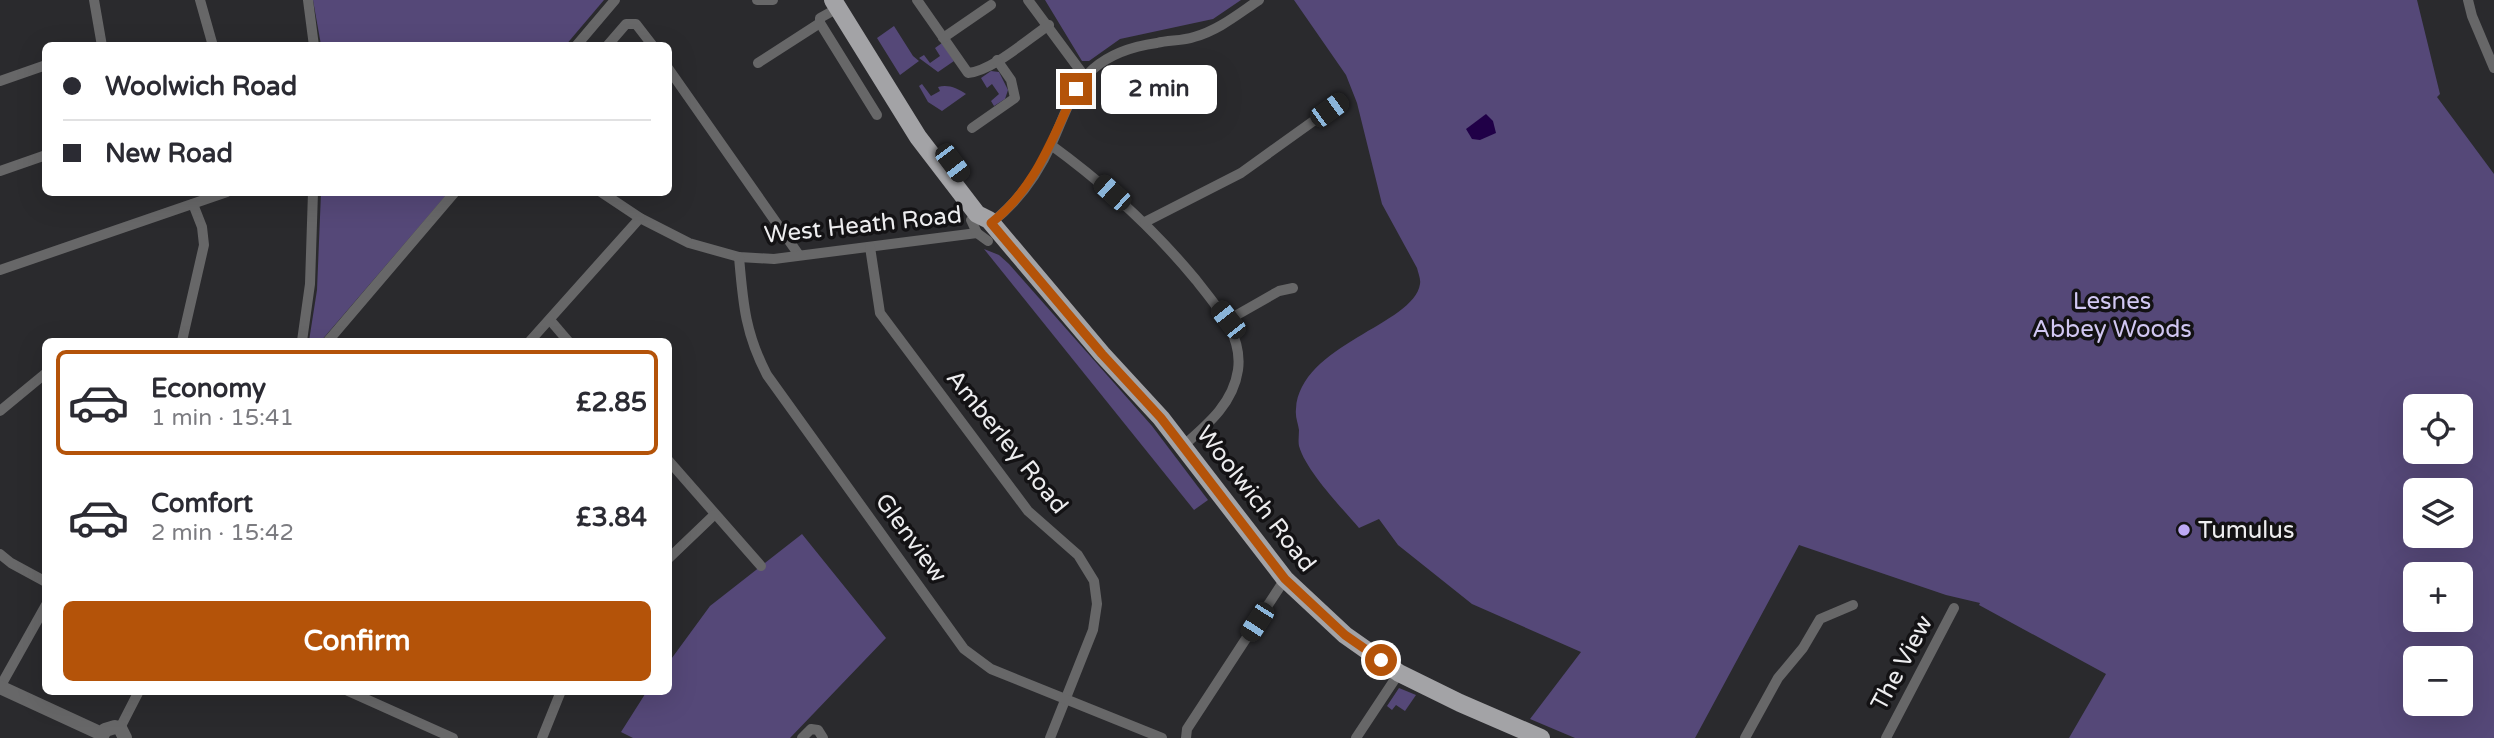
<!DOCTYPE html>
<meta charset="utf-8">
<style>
body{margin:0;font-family:"Varela Round",sans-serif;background:#f7f7f7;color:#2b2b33;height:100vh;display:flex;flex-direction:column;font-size:26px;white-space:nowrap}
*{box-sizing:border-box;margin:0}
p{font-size:23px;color:#7c7c81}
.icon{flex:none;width:38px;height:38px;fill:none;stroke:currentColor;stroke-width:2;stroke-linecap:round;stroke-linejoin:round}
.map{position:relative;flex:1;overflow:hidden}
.details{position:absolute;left:42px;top:338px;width:630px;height:357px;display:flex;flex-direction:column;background:#fff;border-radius:10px;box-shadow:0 7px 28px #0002}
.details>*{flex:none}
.guide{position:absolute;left:42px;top:42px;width:630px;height:154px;border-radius:10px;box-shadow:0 7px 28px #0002;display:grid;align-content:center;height:154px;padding:0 21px;background:#fff}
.buttons{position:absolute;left:2403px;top:394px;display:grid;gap:14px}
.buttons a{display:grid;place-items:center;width:70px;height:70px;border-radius:10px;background:#fff;box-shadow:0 7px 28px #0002;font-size:35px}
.end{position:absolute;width:32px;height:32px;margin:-16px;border:9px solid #b45309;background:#fff;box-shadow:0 0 0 4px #fff}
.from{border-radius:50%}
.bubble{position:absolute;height:49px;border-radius:10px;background:#fff;box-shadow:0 7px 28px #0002;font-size:23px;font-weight:800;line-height:49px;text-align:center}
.car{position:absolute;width:21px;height:42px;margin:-21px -10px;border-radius:9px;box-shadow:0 0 5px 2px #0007;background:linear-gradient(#222 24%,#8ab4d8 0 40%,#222 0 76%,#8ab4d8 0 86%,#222 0)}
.guide b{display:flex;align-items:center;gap:24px;height:66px;font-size:26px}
.guide b+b{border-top:2px solid #e1e1e2}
.guide i{width:18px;height:18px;background:#2b2b33}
ul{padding:12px 0 0;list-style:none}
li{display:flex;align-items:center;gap:21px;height:105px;margin:0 14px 10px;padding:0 7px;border:4px solid transparent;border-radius:10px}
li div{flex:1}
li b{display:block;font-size:26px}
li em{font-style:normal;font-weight:800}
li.selected{border-color:#b45309}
li>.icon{width:63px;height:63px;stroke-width:1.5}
.action{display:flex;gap:14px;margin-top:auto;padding:14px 21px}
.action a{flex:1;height:80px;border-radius:10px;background:#b45309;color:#fff;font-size:28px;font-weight:800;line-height:80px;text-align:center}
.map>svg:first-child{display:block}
</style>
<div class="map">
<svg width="2494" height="738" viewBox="0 0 2494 738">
<rect width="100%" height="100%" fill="#2a2a2d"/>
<g fill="#554878" fill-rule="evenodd">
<polygon points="313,0 604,0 565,46 321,45"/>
<polygon points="1045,0 1241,0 1213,19 1120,39 1089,61 1082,61"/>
<path d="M1294,0h1123l23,94 -3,3 57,77v564h-425l37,-64 -127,-69 1,-2 -34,-8 -147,-50 -104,193h-120l-45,-19 51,-67 -109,-48 -74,-59 -19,-26 -20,9c-17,-20 -53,-57 -60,-82 -1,-5 0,-11 0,-16 -1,-7 -4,-13 -3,-21 4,-65 118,-84 124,-125 1,-5 -2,-11 -3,-16l-35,-64 -25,-101 -11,-28zM2415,406h45v46h-45zM2415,490h45v46h-45zM2415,574h45v46h-45zM2415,658h45v46h-45z"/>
<polygon points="894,26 913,56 919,61 900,75 877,38"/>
<polygon points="942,43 954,61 938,72 919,58 924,55 930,63 940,56 935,48"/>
<polygon points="991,71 999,72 1008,90 1005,99 994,106 991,101 999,94 992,84 987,88 981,78"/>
<path d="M922,84l9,12 9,-5 -2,-4c10,-3 19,1 28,7l-24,17 -14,-9 -9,-16z"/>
<polygon points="321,193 448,193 321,341 309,341 317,290"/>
<polygon points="984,249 999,255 1009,264 1152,426 1208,500 1194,510"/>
<polygon points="802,534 886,638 790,738 633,738 621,732 647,691 668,691 669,662 710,606"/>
<polygon points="1399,688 1416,695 1405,711 1396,705 1392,710 1387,706"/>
</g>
<polygon fill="#200047" points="1486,114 1493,121 1496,133 1480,140 1472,139 1466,129"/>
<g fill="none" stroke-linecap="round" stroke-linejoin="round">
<g stroke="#676768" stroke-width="10">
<polyline points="94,0 102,46"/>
<polyline points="200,0 213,46"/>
<polyline points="308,0 314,46"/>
<polyline points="757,0 773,0"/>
<path d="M917,0l51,73c24,-2 60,-34 81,-48"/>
<polyline points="1028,0 1085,77"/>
<polyline points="2468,0 2472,16 2494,68"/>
<polyline points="820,23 877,115"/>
<polyline points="943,38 991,5"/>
<polyline points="576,46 615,0"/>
<polyline points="607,46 626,24 636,24 653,46"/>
<polyline points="758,63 820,23 820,18 838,8"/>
<polyline points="668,68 799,255"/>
<polyline points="0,81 46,65"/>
<polyline points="972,128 1015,98 1011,80 997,60"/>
<path d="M1051,145c55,40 102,83 145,135 20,26 47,54 42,90 -5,34 -31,55 -55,76"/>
<polyline points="0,171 46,155"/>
<polyline points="601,192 640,218 689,243 739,257 774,259 977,233"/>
<polyline points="971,220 977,233 988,241"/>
<polyline points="1145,222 1241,173 1340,102"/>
<path d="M991,223c27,-21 47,-49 61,-80 12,-26 20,-55 41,-74 17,-15 42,-23 64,-26 12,-3 25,-2 37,-6 25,-7 44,-23 65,-37"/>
<polyline points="870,247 880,313 1028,511 1078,555 1094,581 1097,604 1093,630 1050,738"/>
<path d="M739,257c4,46 6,76 28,118l197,274 27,20 171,69"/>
<polyline points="0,270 227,192"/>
<polyline points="550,320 568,341"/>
<polyline points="1228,320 1279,291 1293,288"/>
<polyline points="182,341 204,245 202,227 193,204"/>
<polyline points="302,341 310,284 313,192"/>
<polyline points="328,341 455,192"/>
<polyline points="530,341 640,218"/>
<polyline points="0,411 46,373"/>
<polyline points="668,460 761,566"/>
<polyline points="0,554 11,563 46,582"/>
<polyline points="668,559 714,515"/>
<polyline points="0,687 46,605"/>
<polyline points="348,691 453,738"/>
<polyline points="120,728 139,691"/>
<polyline points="542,738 561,691"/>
<polyline points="802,738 811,729 818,730 823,738"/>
<polyline points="1186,738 1187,729 1285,579"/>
<polyline points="1356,738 1399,673"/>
<polyline points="1745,738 1778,678 1803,648 1820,619 1853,605"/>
<polyline points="1886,738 1954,608"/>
</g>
<g stroke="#676768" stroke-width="14">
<polyline points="0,687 102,734"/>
<polyline points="101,738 105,730 115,727 120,728 125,738"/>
</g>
<polyline stroke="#a3a3a6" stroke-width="18" points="833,0 918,137 977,214 989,220 1102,354 1161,418 1285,579 1345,635 1399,673 1460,703 1541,738"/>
</g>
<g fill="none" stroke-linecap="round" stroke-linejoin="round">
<path stroke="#b45309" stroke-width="9" d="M1076,89c-24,49 -40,99 -85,134l111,131 59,64 124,161 60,56 36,25"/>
</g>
<circle fill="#bda9f5" stroke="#131214" stroke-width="2.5" cx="2184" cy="530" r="7"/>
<g text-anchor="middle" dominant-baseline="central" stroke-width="7" stroke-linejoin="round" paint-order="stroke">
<g font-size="24" fill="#ededef" stroke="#131214">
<text transform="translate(863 225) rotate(-6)">West Heath Road</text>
<text transform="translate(1007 442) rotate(51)">Amberley Road</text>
<text transform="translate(1256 499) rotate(52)">Woolwich Road</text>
<text transform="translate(911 538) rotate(54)">Glenview</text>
<text transform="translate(1902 663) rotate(-62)">The View</text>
</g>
<g font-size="24" fill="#d1c7f2" stroke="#131214">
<text x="2112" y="301">Lesnes<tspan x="2112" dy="28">Abbey Woods</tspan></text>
</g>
<g font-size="24" fill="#ededef" stroke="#131214" text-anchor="start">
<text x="2198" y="530">Tumulus</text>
</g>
</g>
</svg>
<div class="buttons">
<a><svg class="icon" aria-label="locate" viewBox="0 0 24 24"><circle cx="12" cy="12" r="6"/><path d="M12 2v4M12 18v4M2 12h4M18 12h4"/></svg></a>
<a><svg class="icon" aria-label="layers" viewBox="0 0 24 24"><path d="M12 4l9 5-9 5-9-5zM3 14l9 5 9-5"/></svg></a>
<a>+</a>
<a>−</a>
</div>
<i class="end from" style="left:1381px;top:660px"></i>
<i class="end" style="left:1076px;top:89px"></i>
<div class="bubble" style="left:1101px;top:65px;width:116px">2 min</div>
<i class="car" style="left:1329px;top:110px;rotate:54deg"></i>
<i class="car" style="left:952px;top:163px;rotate:143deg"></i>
<i class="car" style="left:1112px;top:193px;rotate:312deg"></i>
<i class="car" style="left:1228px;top:320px;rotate:322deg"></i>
<i class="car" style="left:1257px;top:622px;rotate:213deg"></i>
<div class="guide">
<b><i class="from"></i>Woolwich Road</b>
<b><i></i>New Road</b>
</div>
<section class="details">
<ul>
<li class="selected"><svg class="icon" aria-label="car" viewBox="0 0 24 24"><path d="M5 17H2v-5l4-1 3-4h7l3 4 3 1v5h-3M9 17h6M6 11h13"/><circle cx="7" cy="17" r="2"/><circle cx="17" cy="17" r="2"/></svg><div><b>Economy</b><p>1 min · 15:41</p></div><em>£2.85</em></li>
<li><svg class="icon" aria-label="car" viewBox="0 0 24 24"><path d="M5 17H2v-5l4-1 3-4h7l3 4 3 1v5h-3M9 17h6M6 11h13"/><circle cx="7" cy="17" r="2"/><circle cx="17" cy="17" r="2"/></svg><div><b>Comfort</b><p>2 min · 15:42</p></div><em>£3.84</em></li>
</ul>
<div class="action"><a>Confirm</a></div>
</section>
</div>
